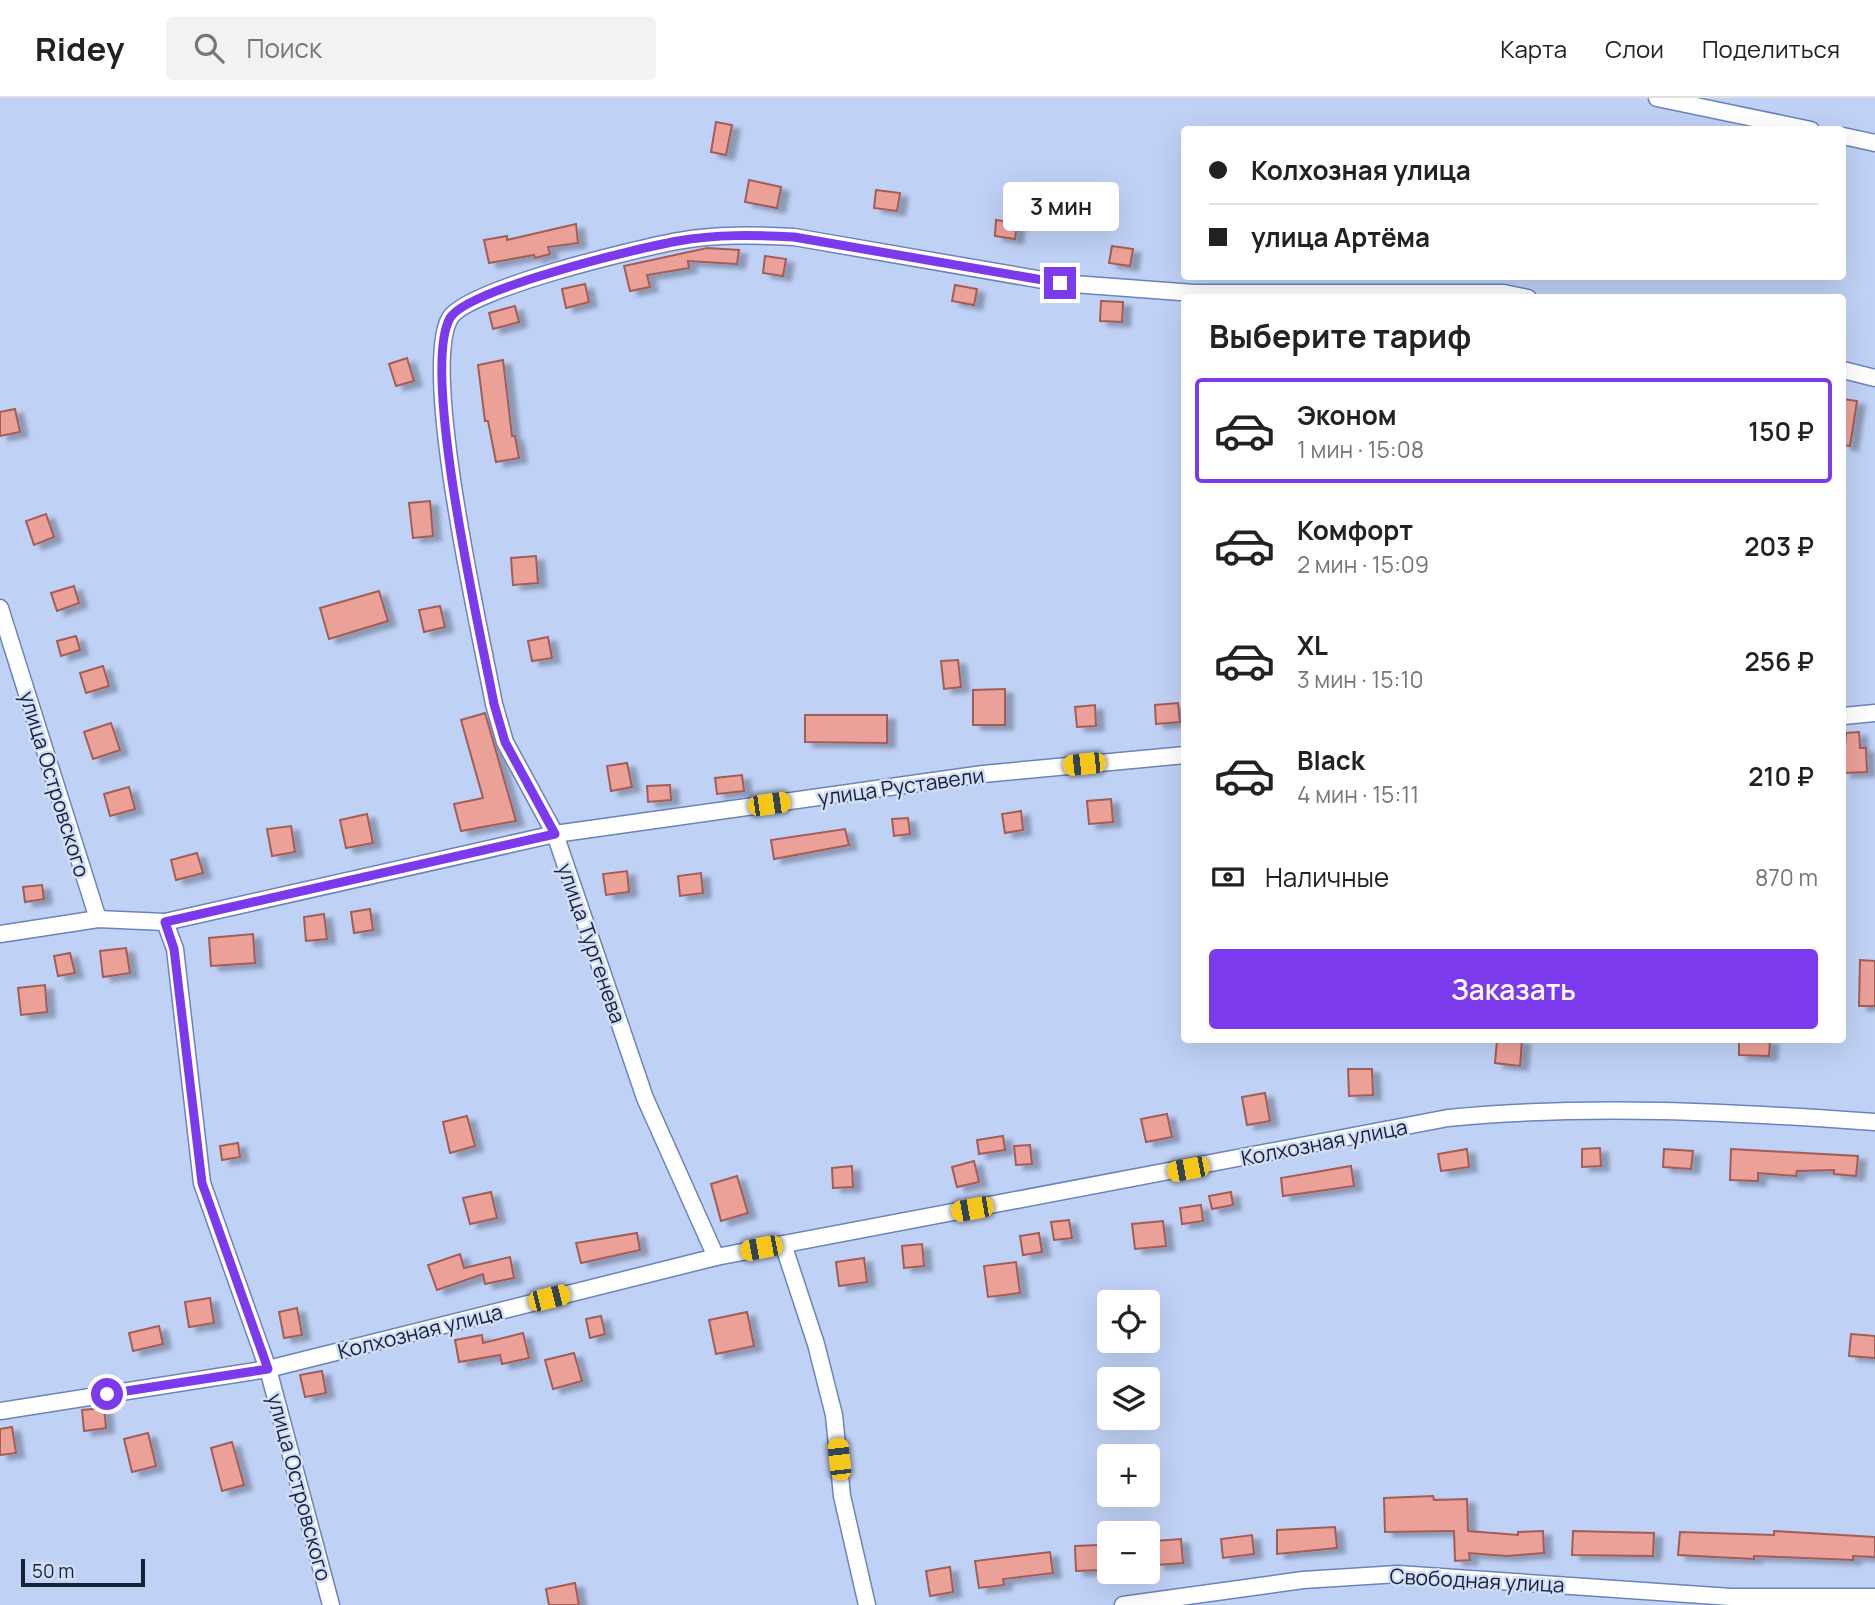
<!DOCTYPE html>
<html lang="ru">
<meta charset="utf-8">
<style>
body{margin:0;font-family:Manrope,sans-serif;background:#f2f2f2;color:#222;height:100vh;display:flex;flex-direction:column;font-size:26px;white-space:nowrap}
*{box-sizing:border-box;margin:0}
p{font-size:23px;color:#767676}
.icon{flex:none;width:38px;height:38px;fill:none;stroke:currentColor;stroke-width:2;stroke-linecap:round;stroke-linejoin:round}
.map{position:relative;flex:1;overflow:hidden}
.panel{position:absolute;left:1181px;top:196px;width:665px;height:749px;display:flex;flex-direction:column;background:#fff;border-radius:7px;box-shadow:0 7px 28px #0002}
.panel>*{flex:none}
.top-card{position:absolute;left:1181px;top:28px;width:665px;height:154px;border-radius:7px;box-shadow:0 7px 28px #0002;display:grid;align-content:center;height:154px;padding:0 28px;background:#fff}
.tools{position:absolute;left:1097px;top:1192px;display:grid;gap:14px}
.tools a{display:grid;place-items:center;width:63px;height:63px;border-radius:7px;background:#fff;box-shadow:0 7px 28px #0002;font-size:35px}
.scale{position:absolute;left:21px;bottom:18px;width:124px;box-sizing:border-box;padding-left:7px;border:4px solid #172138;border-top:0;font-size:19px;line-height:24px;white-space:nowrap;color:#172138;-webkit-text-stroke:5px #d2def7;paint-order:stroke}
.end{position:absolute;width:32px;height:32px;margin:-16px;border:9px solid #7c3aed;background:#fff;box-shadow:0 0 0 4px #fff}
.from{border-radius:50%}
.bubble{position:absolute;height:49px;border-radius:7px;background:#fff;box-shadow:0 7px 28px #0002;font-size:23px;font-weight:600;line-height:49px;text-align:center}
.car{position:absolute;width:21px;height:42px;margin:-21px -10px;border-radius:9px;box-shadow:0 0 5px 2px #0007;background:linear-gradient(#f5c518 24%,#345 0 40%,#f5c518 0 76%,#345 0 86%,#f5c518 0)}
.top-card b{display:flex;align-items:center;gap:24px;height:66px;font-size:26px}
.top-card b+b{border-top:2px solid #e0e0e0}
.top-card i{width:18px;height:18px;background:#222}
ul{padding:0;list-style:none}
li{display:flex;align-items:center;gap:21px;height:105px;margin:0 14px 10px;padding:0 14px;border:4px solid transparent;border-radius:7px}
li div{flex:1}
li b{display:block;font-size:26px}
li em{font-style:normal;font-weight:600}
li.active{border-color:#7c3aed}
li>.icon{width:63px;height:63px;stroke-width:1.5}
h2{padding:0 28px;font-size:32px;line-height:84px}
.pay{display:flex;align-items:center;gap:18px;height:77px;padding:0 28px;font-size:26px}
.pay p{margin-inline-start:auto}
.action{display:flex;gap:14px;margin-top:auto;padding:14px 28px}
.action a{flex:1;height:80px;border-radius:7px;background:#7c3aed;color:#fff;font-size:28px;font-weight:600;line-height:80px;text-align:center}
header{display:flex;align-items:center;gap:42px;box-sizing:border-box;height:98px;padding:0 35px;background:#fff;border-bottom:2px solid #e0e0e0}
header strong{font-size:33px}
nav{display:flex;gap:38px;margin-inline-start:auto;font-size:24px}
.search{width:490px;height:63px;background:#f2f2f2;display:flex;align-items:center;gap:18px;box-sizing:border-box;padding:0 24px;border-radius:7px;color:#767676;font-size:26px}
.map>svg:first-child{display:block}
</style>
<header>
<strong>Ridey</strong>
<div class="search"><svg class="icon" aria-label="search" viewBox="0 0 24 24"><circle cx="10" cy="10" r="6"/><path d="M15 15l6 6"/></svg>Поиск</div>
<nav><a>Карта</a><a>Слои</a><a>Поделиться</a></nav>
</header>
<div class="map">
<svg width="1875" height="1507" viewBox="0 0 1875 1507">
<defs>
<filter id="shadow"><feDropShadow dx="8" dy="4.5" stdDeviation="2" flood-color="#0004"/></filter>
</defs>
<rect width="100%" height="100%" fill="#c0d1f6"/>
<g fill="#eba098" stroke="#a25d57" stroke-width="2" filter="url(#shadow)">
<polygon points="716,24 732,27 726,57 711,54"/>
<polygon points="749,82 781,89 777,110 745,104"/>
<polygon points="876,92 900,95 897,113 874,110"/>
<polygon points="996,122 1017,125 1015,141 995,138"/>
<polygon points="576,126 578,145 548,149 550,156 535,160 534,157 489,165 484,142 507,138 507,142"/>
<polygon points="1112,148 1133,151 1130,168 1109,165"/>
<polygon points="707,150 739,152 737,166 688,163 689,170 647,177 650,189 630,193 624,168"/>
<polygon points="765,158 786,161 783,178 763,175"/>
<polygon points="585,186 589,204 566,210 562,191"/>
<polygon points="955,187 977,191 974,207 952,203"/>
<polygon points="1101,203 1123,204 1122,224 1100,223"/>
<polygon points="515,208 519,224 493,231 489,215"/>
<polygon points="407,260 414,283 396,288 389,266"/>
<polygon points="503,262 512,338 515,338 519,360 496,364 488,323 485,323 478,267"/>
<polygon points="1843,301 1857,303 1850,348 1843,347"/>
<polygon points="15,311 20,334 0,338 0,314"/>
<polygon points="430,403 433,438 413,440 409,405"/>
<polygon points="46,416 54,439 34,447 26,423"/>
<polygon points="536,458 538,485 513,487 511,460"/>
<polygon points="74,488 79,505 57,513 51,495"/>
<polygon points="379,493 388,523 329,541 320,510"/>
<polygon points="440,508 445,529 424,534 419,512"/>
<polygon points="76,538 80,552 61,558 57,543"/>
<polygon points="548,539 552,560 532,563 528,543"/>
<polygon points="958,562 961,589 944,591 941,563"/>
<polygon points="103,568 109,588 86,595 80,575"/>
<polygon points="1005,591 1005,627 973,627 973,592"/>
<polygon points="1178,605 1180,624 1156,626 1155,607"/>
<polygon points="1095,607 1096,628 1077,629 1075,609"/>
<polygon points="485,615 516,723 461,733 454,706 483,700 461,622"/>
<polygon points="805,617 887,617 887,645 805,644"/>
<polygon points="111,625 120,652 93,661 84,634"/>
<polygon points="1859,634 1860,650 1866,650 1867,674 1843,675 1846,635"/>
<polygon points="627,665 632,689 611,693 607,668"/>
<polygon points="742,677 744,693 717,696 715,680"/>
<polygon points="670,687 671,702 648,704 647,688"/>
<polygon points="129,689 135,711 110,718 104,696"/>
<polygon points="1111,701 1113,724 1089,726 1087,703"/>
<polygon points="1021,713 1023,732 1005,735 1002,716"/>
<polygon points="367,716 373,745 346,750 340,722"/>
<polygon points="908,720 910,736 894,738 892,721"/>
<polygon points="291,728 295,754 272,758 267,731"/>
<polygon points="845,731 849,747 774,761 771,742"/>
<polygon points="197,755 203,775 176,782 171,762"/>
<polygon points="627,773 629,794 606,797 603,776"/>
<polygon points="701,775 703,795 680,798 678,778"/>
<polygon points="42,787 44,801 25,804 23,789"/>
<polygon points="370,811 373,832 354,835 351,814"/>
<polygon points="324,816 327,841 306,843 304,819"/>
<polygon points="253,836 255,865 211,868 209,840"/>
<polygon points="126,850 130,875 103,879 100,853"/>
<polygon points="70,855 75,875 58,878 54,858"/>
<polygon points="1860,862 1875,863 1875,908 1859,908"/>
<polygon points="45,887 47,914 21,917 18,890"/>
<polygon points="1497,942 1522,942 1520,968 1495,965"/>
<polygon points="1739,942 1770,942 1769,958 1739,957"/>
<polygon points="1348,971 1372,971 1373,997 1349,998"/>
<polygon points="1265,995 1270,1023 1247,1027 1242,999"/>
<polygon points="1167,1016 1172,1039 1146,1044 1141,1021"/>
<polygon points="467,1018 475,1048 450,1055 443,1024"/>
<polygon points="1003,1038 1005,1052 979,1056 977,1042"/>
<polygon points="238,1045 240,1059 222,1062 220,1048"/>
<polygon points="1030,1047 1032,1066 1016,1067 1014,1048"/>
<polygon points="1600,1050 1601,1068 1582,1069 1582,1051"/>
<polygon points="1467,1051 1469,1069 1441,1073 1438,1056"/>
<polygon points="1664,1051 1693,1053 1691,1071 1663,1069"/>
<polygon points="1731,1051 1858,1058 1856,1078 1834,1076 1834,1072 1797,1073 1796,1078 1758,1075 1758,1083 1730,1082"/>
<polygon points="974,1063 979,1084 957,1089 952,1069"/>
<polygon points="852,1068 853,1089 833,1090 832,1070"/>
<polygon points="1351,1068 1354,1088 1283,1098 1281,1080"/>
<polygon points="737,1078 748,1115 721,1123 711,1086"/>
<polygon points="491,1094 497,1120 470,1126 463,1100"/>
<polygon points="1231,1094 1233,1107 1212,1111 1209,1098"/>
<polygon points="1201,1107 1203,1123 1182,1126 1180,1110"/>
<polygon points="1069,1122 1072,1140 1054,1142 1051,1124"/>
<polygon points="1163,1123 1166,1148 1135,1151 1132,1126"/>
<polygon points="637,1135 640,1152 581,1165 576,1145"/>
<polygon points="1039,1135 1042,1154 1023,1157 1020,1138"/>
<polygon points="922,1146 924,1168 904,1170 902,1148"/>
<polygon points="460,1156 464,1170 510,1159 514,1180 485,1186 483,1176 437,1192 428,1167"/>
<polygon points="864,1160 867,1184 839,1188 836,1164"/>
<polygon points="1016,1164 1020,1195 988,1199 984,1168"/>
<polygon points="210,1200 214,1225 189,1229 185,1204"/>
<polygon points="297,1210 302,1237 284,1240 279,1214"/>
<polygon points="747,1214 754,1248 716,1256 709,1222"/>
<polygon points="601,1218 605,1236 590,1240 586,1221"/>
<polygon points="159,1228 163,1246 133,1253 129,1235"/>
<polygon points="523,1235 529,1260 502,1266 500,1257 459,1264 455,1242 482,1237 483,1245"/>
<polygon points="1851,1236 1875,1238 1875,1260 1849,1258"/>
<polygon points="574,1255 582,1283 553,1291 545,1262"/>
<polygon points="322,1273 326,1295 305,1299 300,1277"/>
<polygon points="104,1310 106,1330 84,1333 82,1312"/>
<polygon points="12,1329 16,1355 0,1357 0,1331"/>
<polygon points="148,1335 156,1368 132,1374 124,1341"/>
<polygon points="232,1344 244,1387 222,1393 211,1350"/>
<polygon points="1433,1398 1434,1402 1467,1401 1468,1433 1518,1437 1518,1434 1543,1433 1544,1455 1507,1458 1469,1455 1470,1462 1455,1463 1454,1433 1385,1434 1384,1400"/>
<polygon points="1335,1429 1337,1450 1277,1456 1277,1432"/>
<polygon points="1573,1433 1654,1435 1653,1458 1572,1457"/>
<polygon points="1774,1433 1875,1439 1875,1459 1853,1458 1853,1462 1754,1458 1754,1461 1678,1457 1680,1434 1774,1437"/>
<polygon points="1252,1437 1254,1456 1223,1460 1221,1441"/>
<polygon points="1181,1441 1183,1465 1157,1467 1155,1443"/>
<polygon points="1098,1447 1099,1472 1076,1473 1075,1448"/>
<polygon points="1050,1454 1053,1475 1003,1481 1004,1487 979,1490 975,1463"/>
<polygon points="950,1469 953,1494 930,1498 926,1473"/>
<polygon points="575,1485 579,1507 549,1507 546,1491"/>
</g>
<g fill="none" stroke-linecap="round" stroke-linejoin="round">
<defs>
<g id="street">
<polyline points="1657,0 1811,32"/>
<polyline points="1843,38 1875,45"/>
<polyline points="1843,272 1875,280"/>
<polyline points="0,510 98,821"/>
<polyline points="1843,618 1875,615"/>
<polyline points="165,824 175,851 202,1085 268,1271 331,1507"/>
<polyline points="0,836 98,821 165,824 555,736 983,676 1185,657"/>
<polyline points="783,1146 816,1246 834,1317 842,1398 867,1507"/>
<path d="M716,1159l-71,-159 -90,-264 -50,-92 -11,-38c-13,-69 -74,-334 -44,-386 17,-29 189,-70 228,-77 38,-7 78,-6 116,-4l266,46 134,10h310l24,5"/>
<path d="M0,1313l268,-42 448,-112 732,-139c141,-14 286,-6 427,4"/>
<polyline points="1123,1507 1303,1482 1398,1476 1731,1499 1875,1499"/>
</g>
</defs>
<use href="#street" stroke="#6a83bc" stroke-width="19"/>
<use href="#street" stroke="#fff" stroke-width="16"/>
</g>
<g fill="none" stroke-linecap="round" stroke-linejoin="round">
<path stroke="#7c3aed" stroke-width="9" d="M107,1296l161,-25 -66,-186 -28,-234 -9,-27 390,-88 -50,-92 -11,-38c-13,-69 -74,-333 -44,-386 17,-29 189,-70 228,-77 38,-7 78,-6 116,-4l266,46"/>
</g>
<g text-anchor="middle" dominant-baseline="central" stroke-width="5" stroke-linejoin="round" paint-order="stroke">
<g font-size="21" fill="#172138" stroke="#d2def7">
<text transform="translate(55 686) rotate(73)">улица Островского</text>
<text transform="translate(901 688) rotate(-8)">улица Руставели</text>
<text transform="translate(592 845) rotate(71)">улица Тургенева</text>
<text transform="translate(1324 1044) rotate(-11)">Колхозная улица</text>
<text transform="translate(420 1233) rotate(-14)">Колхозная улица</text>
<text transform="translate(300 1389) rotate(75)">улица Островского</text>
<text transform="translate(1477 1482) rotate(3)">Свободная улица</text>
</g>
</g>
</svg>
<div class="tools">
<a><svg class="icon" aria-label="locate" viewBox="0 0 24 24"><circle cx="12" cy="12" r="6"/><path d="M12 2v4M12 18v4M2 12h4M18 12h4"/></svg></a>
<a><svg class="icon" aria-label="layers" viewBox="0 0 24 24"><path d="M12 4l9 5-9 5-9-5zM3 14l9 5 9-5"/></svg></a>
<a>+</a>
<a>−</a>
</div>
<div class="scale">50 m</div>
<i class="end from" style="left:107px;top:1296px"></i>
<i class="end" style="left:1060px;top:185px"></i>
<div class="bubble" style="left:1003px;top:84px;width:116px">3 мин</div>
<i class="car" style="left:1084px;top:666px;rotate:264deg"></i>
<i class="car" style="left:769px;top:706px;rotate:82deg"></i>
<i class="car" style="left:1188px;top:1071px;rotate:259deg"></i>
<i class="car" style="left:972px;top:1111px;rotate:260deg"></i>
<i class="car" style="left:761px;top:1150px;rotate:259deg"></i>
<i class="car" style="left:549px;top:1200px;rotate:76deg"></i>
<i class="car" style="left:839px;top:1361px;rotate:354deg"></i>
<div class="top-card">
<b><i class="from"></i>Колхозная улица</b>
<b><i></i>улица Артёма</b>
</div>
<section class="panel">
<h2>Выберите тариф</h2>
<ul>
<li class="active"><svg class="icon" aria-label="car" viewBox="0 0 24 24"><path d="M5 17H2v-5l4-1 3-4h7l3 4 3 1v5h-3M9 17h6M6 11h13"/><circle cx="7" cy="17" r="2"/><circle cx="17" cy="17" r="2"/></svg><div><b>Эконом</b><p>1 мин · 15:08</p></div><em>150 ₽</em></li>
<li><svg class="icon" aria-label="car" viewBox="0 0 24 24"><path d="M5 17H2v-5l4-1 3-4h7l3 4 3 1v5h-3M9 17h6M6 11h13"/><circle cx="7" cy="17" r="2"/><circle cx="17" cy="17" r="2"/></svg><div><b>Комфорт</b><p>2 мин · 15:09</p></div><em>203 ₽</em></li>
<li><svg class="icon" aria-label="car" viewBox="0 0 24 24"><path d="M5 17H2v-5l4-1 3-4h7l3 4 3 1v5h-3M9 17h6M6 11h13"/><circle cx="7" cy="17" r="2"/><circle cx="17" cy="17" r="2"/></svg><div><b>XL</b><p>3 мин · 15:10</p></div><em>256 ₽</em></li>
<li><svg class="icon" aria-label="car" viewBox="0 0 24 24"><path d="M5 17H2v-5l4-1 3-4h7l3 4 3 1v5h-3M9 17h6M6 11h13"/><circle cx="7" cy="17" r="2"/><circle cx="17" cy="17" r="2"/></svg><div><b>Black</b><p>4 мин · 15:11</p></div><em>210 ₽</em></li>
</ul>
<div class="pay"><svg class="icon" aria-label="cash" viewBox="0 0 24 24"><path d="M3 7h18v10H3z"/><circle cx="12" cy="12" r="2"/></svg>Наличные<p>870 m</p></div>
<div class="action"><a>Заказать</a></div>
</section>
</div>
